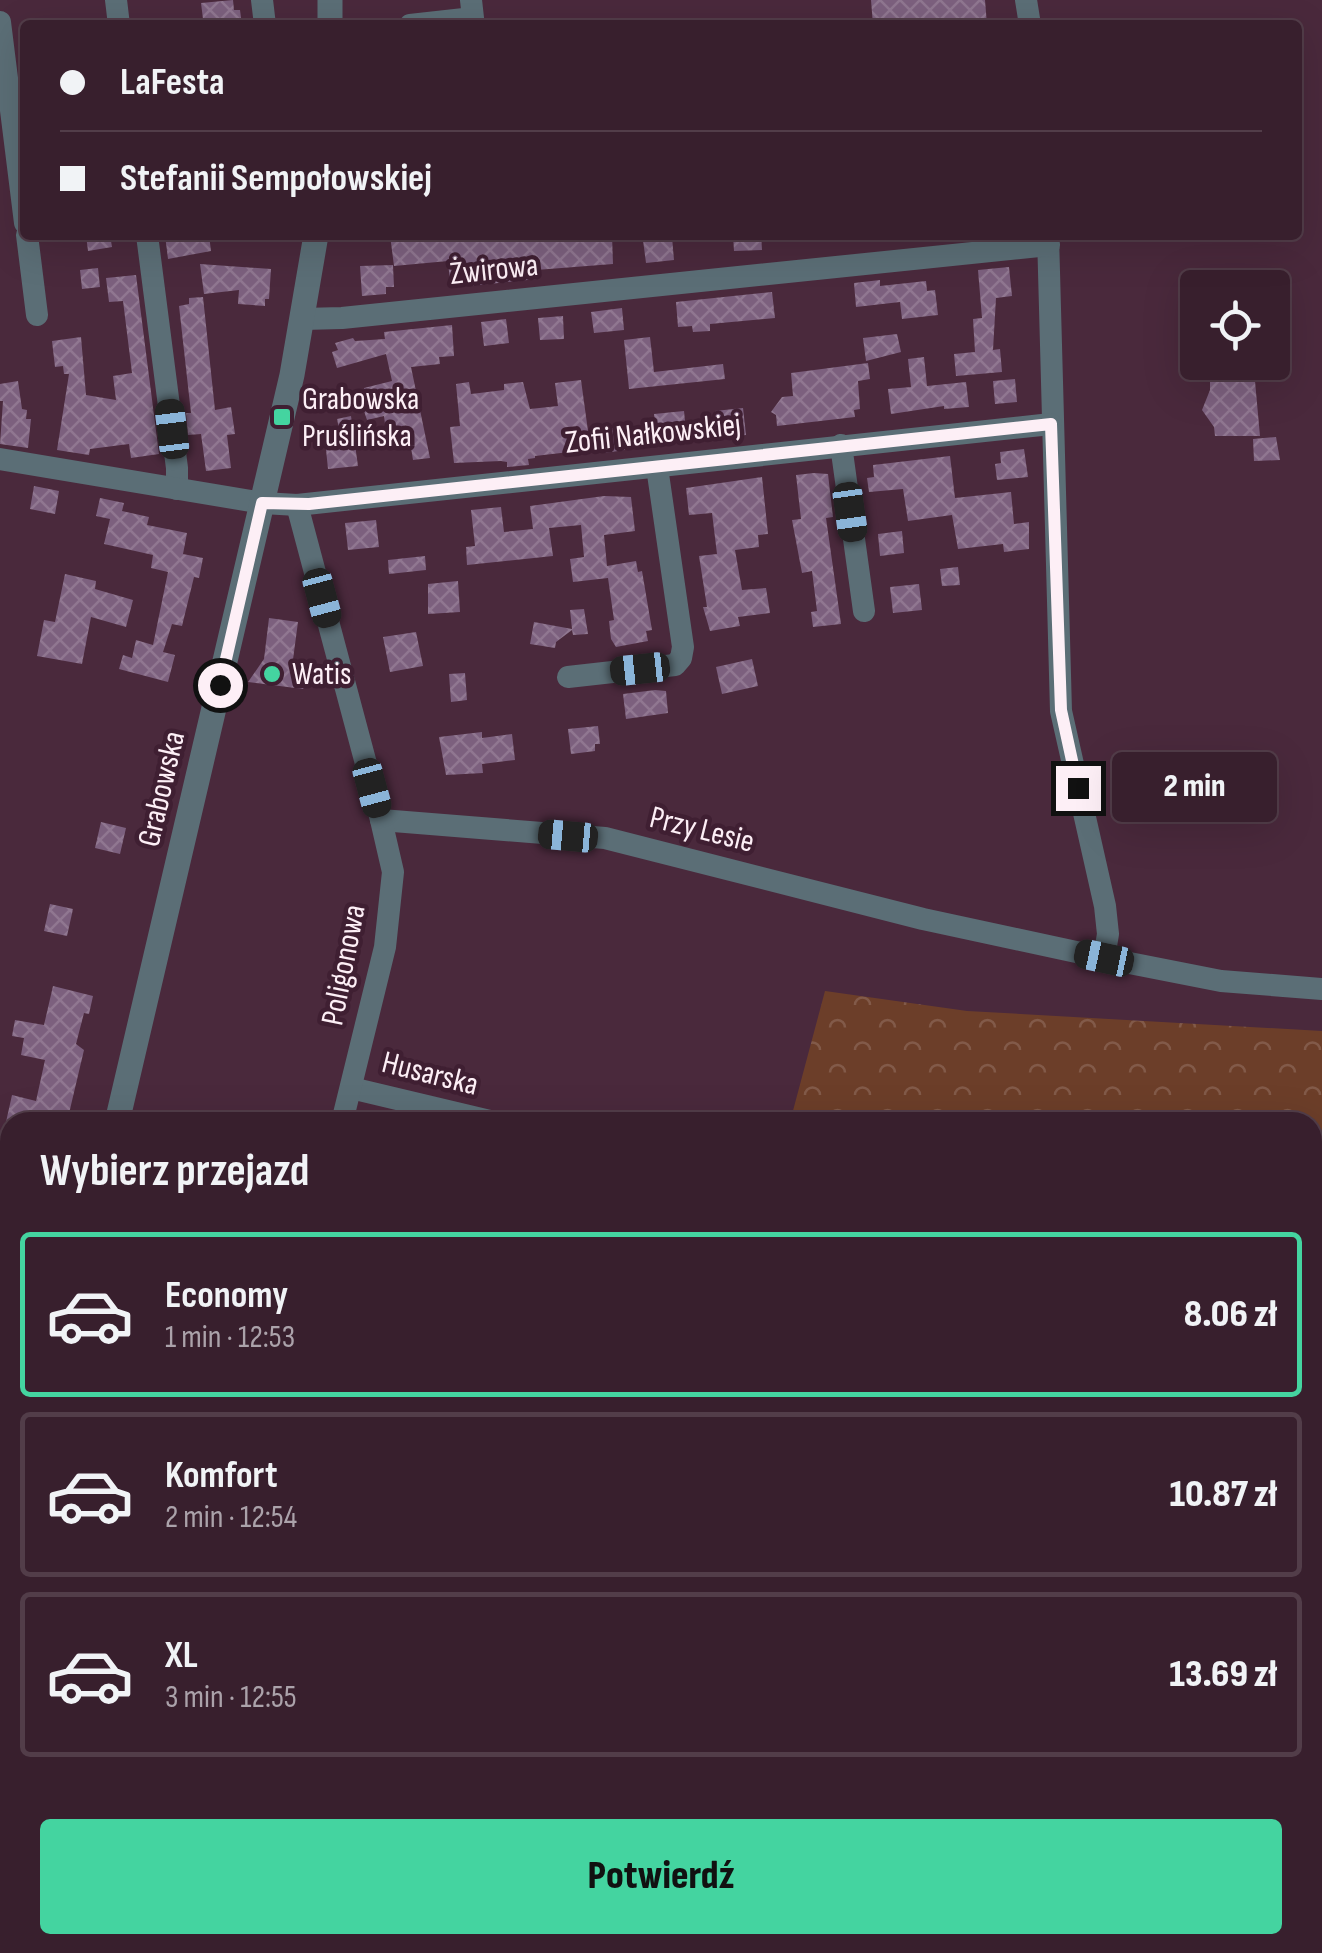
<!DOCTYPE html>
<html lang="pl">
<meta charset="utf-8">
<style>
body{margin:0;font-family:"Sofia Sans Condensed",sans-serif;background:#432c39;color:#f1f3f6;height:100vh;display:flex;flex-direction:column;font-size:38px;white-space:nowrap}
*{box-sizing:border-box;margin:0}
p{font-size:32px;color:#aba2aa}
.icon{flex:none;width:55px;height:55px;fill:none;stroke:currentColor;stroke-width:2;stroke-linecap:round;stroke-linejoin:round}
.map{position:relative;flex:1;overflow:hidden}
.details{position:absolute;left:0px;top:1112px;width:1322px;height:842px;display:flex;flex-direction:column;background:#381f2d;border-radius:30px 30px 0 0;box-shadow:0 10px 40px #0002,0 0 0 2px #523d49}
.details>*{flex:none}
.hud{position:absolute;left:20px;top:20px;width:1282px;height:220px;border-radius:10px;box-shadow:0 10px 40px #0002,0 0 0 2px #523d49;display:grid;align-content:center;height:220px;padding:0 40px;background:#381f2d}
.controls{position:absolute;left:1180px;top:270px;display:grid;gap:20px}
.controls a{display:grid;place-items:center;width:110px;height:110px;border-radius:10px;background:#381f2d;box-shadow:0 10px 40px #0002,0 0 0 2px #523d49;font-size:50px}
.end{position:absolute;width:45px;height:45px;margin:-22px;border:12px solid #fdeff6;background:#111;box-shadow:0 0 0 5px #111}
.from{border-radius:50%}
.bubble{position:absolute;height:70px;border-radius:10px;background:#381f2d;box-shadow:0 10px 40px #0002,0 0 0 2px #523d49;font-size:32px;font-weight:800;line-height:70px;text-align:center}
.car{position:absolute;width:30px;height:60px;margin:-30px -15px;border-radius:12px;box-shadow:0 0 8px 2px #0007;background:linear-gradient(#222 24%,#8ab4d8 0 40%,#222 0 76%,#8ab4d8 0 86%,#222 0)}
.hud b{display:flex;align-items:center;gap:35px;height:95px;font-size:38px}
.hud b+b{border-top:2px solid #523d49}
.hud i{width:25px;height:25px;background:#f1f3f6}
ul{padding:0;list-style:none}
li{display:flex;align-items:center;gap:30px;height:165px;margin:0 20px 15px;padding:0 20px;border:5px solid #523d49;border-radius:10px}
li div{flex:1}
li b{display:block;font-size:38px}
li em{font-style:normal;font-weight:800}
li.active{border-color:#44d4a0}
li>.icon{width:90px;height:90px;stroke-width:1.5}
h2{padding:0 40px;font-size:45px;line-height:120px}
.action{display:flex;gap:20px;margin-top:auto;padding:20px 40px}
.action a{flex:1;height:115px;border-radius:10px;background:#44d4a0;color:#111;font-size:40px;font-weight:800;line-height:115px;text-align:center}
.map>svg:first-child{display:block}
</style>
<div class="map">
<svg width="1322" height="1953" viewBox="0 0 1322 1953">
<defs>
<pattern id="forest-crowns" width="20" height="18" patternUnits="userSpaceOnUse" patternTransform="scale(2.5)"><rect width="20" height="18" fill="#6c3e29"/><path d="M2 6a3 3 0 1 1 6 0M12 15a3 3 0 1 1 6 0" fill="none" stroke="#825a49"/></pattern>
<pattern id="building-cross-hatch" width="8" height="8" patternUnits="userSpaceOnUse" patternTransform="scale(2.5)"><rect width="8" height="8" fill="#7c607e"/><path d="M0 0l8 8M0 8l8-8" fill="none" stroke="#907791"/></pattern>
</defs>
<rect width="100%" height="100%" fill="#4a293c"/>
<polygon fill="url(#forest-crowns)" points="825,991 967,1011 1322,1031 1322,1953 605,1953 607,1945 1312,1945 1312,1122 790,1122"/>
<g fill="url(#building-cross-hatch)">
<polygon points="233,0 234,10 240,10 242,25 211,25 210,18 203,19 201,3"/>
<polygon points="871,0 985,0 987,25 873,25"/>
<polygon points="86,235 110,235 112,247 88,251"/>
<polygon points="165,235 209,235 211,251 168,259"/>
<polygon points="390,235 612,235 613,264 536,270 537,279 470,286 469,280 450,282 448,261 394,266"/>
<polygon points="733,235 761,235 762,250 734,251"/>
<polygon points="672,237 674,260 646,263 643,240"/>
<polygon points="200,264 271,269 269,299 265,299 265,306 238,304 239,290 204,294"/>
<polygon points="393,265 394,287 386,287 386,294 362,296 360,266"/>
<polygon points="1009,267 1012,296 996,298 993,350 1000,349 1002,372 956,376 954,354 975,352 973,319 982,318 978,270"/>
<polygon points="98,268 100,287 82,289 80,270"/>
<polygon points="136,275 159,454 131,458 129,444 90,449 89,455 57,450 69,374 64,374 63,366 55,367 52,341 81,337 86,395 116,400 113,376 132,373 123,301 109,302 106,278"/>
<polygon points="880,280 880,286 926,281 927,291 935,290 938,315 902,319 900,302 856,307 854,283"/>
<polygon points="772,292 775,318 710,324 710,331 693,332 692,326 678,327 676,302"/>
<polygon points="203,297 215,410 231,407 235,434 227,435 231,468 206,471 201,434 188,435 186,413 191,413 179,306 189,304 189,298"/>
<polygon points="622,308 624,330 594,333 591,312"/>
<polygon points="563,316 564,339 540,340 538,318"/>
<polygon points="506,319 509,343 484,346 481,322"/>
<polygon points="452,325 454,356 439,357 440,364 411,367 430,458 413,460 408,429 386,432 384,416 367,420 360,399 366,397 364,388 392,381 386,354 337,368 332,352 338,350 335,343 353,338 355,341 385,339 384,332"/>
<polygon points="897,334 901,352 866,361 863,338"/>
<polygon points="650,337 654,372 723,364 725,379 629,389 624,340"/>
<polygon points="924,357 927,386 966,382 969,407 944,409 944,406 891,414 888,389 911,387 908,359"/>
<polygon points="868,363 870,379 858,381 860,409 854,410 855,417 777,426 776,415 771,412 782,397 793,396 791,373"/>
<polygon points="1254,370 1260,436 1215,436 1214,427 1202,410 1210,390 1210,378 1232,375 1234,371"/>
<polygon points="1015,379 1017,402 995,404 993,381"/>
<polygon points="581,380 588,431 628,426 631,449 605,453 604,448 535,456 535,458 528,459 529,465 507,467 507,462 501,461 454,463 450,427 460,426 456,384 469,382 471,394 504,390 504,384 523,382 530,409 558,406 555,383"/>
<polygon points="18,381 22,409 27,410 26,419 31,419 28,448 0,444 3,401 0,401 0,384"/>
<polygon points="743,408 746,435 718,438 715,411"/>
<polygon points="684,411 687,441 657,444 654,414"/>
<polygon points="351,416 358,466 328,469 325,440 341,438 337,419"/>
<polygon points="1276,437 1280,460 1254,461 1253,439"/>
<polygon points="1024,449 1028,477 997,480 995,464 1001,463 1000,452"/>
<polygon points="950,456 955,498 1011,492 1014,524 1029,522 1029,549 1004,552 1003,544 958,549 952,515 908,521 903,489 869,492 867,478 874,477 873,465"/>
<polygon points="814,473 828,474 833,517 826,518 841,624 813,627 811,612 817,611 812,571 802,573 792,520 801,519 796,475"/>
<polygon points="762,477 768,534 758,535 759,547 735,550 742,590 766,588 770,613 738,617 740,626 710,631 703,607 707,607 699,556 717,554 712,513 689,515 686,488"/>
<polygon points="34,486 59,491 55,514 30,509"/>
<polygon points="604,496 631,497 635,531 604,535 607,566 636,561 638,572 642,571 652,630 646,631 648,641 616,647 611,639 609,621 614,620 608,578 573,582 570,559 584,557 581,525 549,528 553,556 467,565 466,547 475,546 471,510 501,507 504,532 533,529 530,506"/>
<polygon points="100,498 124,503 122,511 149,517 147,525 187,533 183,554 203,558 199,578 194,577 182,626 172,624 163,652 175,655 168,682 119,669 123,655 132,658 136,640 153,645 168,572 151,568 153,555 104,544 110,519 96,516"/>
<polygon points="376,520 379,547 348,550 345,523"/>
<polygon points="902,531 904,553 880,556 878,534"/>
<polygon points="425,556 426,570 389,574 388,560"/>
<polygon points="958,567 960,585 942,586 940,569"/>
<polygon points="65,574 96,581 95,589 133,600 126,627 91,617 82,664 37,656 44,620 55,622"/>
<polygon points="458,581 460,612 428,614 428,584"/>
<polygon points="919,584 922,610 893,613 890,587"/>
<polygon points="584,609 588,634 573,635 572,630 556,642 555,648 530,644 534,622 572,629 570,610"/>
<polygon points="269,618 298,622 292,667 317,670 303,689 248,682 264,659"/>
<polygon points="416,632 423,666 390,672 383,637"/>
<polygon points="752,659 758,686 722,694 716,667"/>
<polygon points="465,673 467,700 451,702 449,674"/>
<polygon points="655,690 666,691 668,713 626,719 623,694"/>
<polygon points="598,726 600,744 595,744 595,751 571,754 568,729"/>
<polygon points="482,732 482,738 512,734 515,760 482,764 483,773 446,775 439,737"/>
<polygon points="101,822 126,828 120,854 95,848"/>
<polygon points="50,904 73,909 67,936 44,931"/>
<polygon points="53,986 93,996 89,1014 84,1013 76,1044 84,1050 67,1122 6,1122 12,1095 36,1101 45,1060 21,1055 24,1038 12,1036 15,1020 44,1025"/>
</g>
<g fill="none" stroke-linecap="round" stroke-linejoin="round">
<g stroke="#5b6e76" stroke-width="22">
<polyline points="116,0 119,25"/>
<polyline points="262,0 265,25"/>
<polyline points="1026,0 1030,25"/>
<polyline points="0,22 25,223"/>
<polyline points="410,25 473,18 471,0"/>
<polyline points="27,235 37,315"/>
<polyline points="147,235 177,468 177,489"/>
<polyline points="1048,235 1061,711 1105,906 1108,934 1104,958"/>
<polyline points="303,319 342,318 1049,245"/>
<polyline points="841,445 864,611"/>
<polyline points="0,459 263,503 297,505 1051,424"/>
<polyline points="297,505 381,820 605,838 923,919 1104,958 1221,981 1322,989"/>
<polyline points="568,677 675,665 681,658 683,647 657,467"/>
<polyline points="351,1088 494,1122"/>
<polyline points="342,1122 385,947 393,872 381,820"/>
<polyline points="0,1543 10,1545"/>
<polyline points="284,1945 316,1953"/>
<polyline points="147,1953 148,1945"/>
</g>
<g stroke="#5b6e76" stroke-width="25">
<polyline points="330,25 330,0"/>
<polyline points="117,1122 292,375 316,235"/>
<polyline points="0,1619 10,1576"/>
</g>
</g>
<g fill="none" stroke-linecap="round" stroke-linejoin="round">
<polyline stroke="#fdeff6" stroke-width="12" points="220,685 262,503 309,504 1051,424 1061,710 1078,788"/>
</g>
<g fill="#44d4a0" stroke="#3f1f32" stroke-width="4">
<rect x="272" y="407" width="20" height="20" rx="5"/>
<circle cx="272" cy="674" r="10"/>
</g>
<g text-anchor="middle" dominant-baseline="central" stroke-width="9" stroke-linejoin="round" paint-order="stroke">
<g font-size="32" fill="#fdeff6" stroke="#3f1f32">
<text transform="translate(494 270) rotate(-6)">Żwirowa</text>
<text transform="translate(653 434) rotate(-6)">Zofii Nałkowskiej</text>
<text transform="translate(162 789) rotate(-77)">Grabowska</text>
<text transform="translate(702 830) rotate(14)">Przy Lesie</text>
<text transform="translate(344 965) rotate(-79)">Poligonowa</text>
<text transform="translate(430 1074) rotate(14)">Husarska</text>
</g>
<g font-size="32" fill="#fdeff6" stroke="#3f1f32" text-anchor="start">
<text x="302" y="399">Grabowska<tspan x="302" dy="37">Pruślińska</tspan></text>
<text x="292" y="674">Watis</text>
</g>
</g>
</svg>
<div class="controls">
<a><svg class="icon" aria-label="locate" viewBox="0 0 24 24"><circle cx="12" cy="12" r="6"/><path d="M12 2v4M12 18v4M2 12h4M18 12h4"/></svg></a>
</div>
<i class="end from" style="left:220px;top:685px"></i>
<i class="end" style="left:1078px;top:788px"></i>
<div class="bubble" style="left:1112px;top:752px;width:165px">2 min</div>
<i class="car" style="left:172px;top:429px;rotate:353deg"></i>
<i class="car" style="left:850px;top:512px;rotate:172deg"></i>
<i class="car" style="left:322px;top:598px;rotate:165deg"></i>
<i class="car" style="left:640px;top:669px;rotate:264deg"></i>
<i class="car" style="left:372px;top:788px;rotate:165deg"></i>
<i class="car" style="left:568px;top:836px;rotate:275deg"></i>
<i class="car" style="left:1104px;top:958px;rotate:282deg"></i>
<div class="hud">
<b><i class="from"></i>LaFesta</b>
<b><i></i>Stefanii Sempołowskiej</b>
</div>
<section class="details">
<h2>Wybierz przejazd</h2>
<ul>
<li class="active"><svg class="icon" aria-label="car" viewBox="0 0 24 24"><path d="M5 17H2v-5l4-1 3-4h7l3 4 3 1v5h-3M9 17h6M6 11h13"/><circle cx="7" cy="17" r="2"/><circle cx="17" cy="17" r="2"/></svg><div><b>Economy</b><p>1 min · 12:53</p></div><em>8.06 zł</em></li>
<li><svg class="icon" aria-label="car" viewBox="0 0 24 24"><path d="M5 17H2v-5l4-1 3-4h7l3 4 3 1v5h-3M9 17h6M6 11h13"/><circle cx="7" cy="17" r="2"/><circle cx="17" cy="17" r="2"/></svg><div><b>Komfort</b><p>2 min · 12:54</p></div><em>10.87 zł</em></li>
<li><svg class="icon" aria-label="car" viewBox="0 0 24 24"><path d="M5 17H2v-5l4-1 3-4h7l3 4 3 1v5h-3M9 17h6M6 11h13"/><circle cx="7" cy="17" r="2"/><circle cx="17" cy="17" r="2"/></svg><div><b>XL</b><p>3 min · 12:55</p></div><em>13.69 zł</em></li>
</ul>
<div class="action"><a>Potwierdź</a></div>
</section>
</div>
